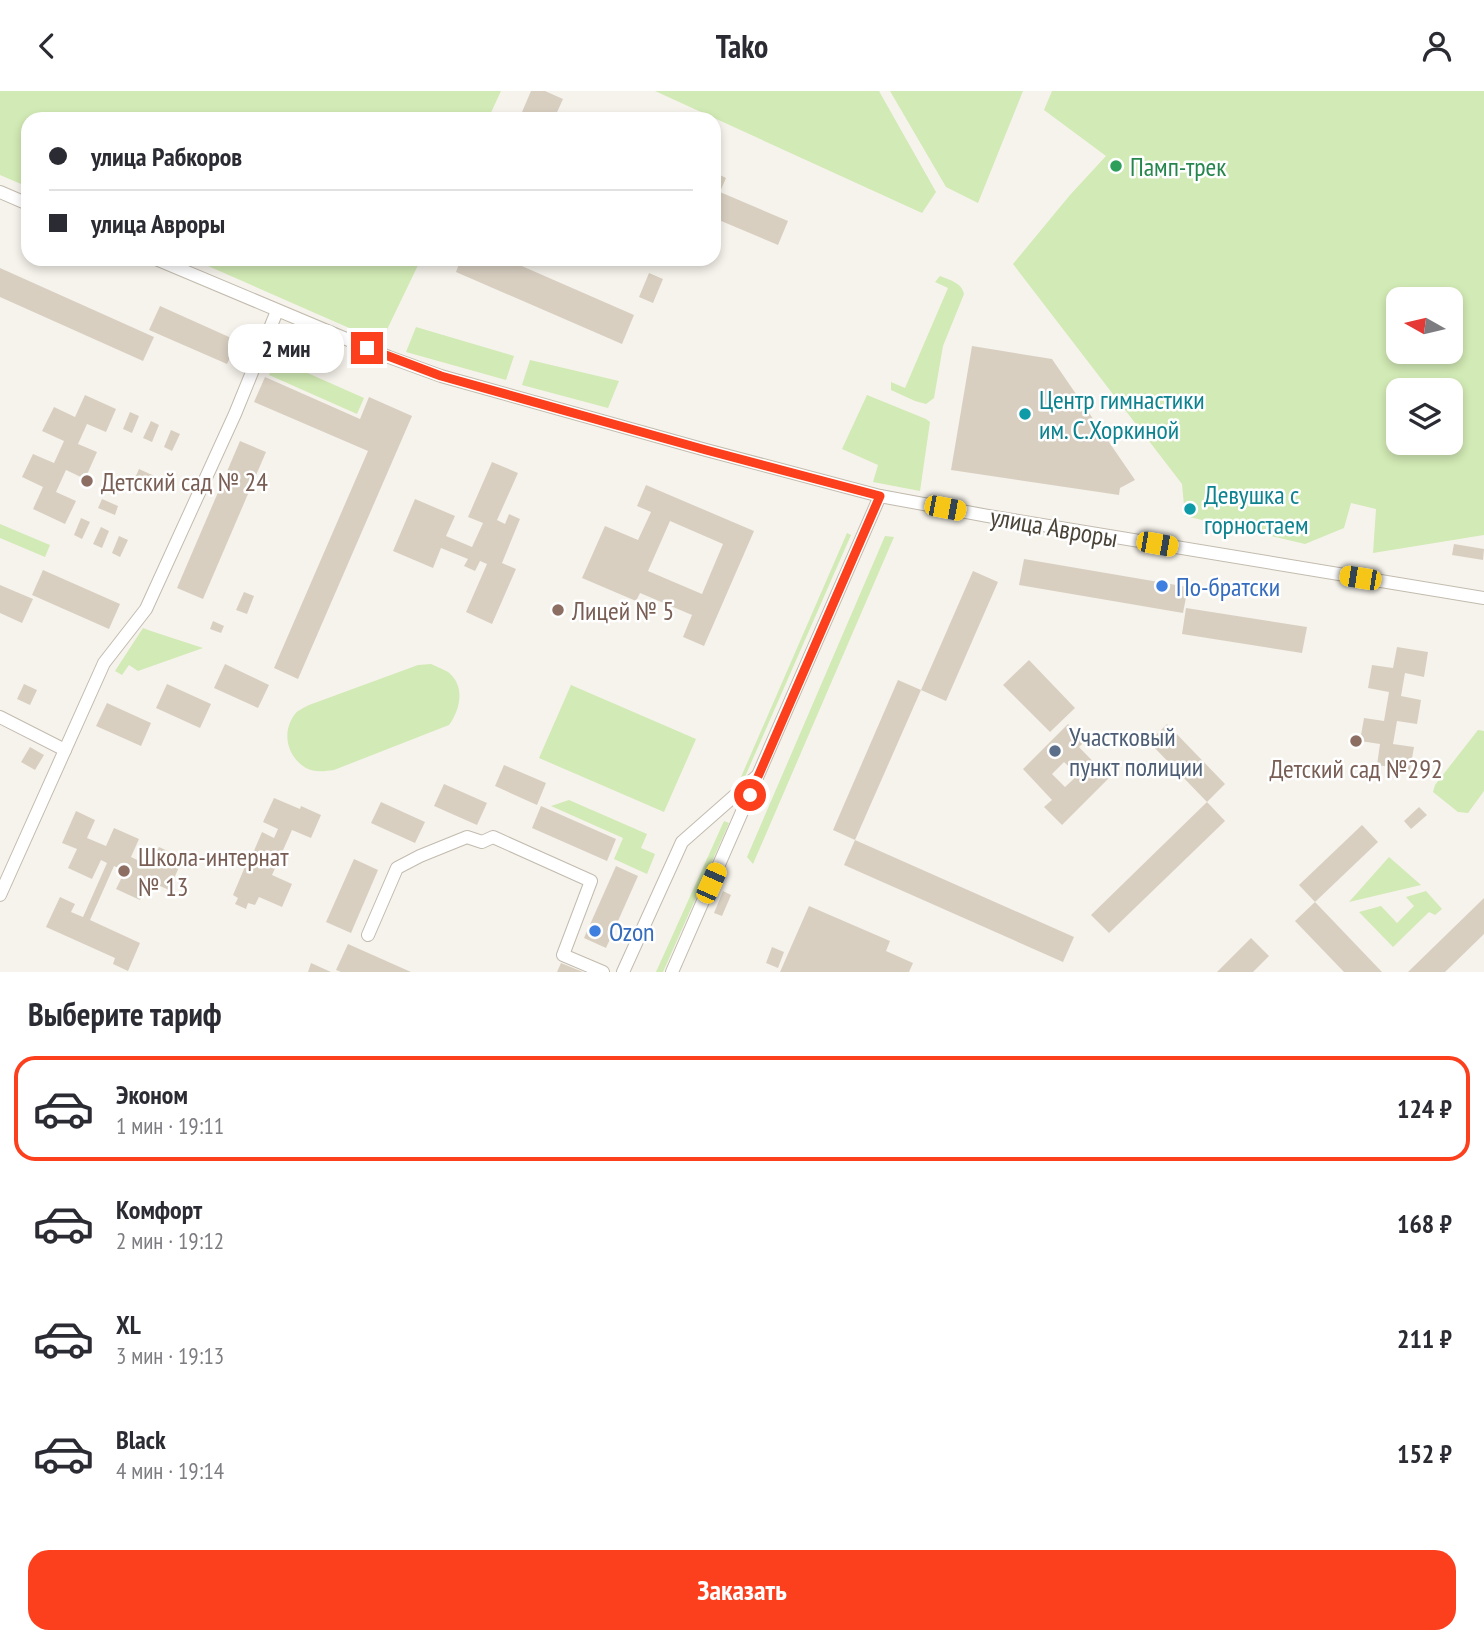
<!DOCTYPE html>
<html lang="ru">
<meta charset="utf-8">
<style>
body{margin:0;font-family:"PT Sans Narrow",sans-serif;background:#f7f7f7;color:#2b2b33;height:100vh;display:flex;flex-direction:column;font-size:26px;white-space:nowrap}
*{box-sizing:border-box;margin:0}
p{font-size:23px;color:#7c7c81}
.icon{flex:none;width:38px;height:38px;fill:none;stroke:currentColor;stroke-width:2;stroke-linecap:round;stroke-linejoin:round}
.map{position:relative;height:881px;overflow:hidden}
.panel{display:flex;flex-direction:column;background:#fff;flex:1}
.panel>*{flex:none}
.hud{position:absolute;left:21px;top:21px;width:700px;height:154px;border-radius:21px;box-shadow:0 4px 10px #0003;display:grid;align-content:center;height:154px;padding:0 28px;background:#fff}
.needle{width:46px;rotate:278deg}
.tools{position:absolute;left:1386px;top:196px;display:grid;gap:14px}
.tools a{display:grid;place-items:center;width:77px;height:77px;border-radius:14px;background:#fff;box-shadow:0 4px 10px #0003;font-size:35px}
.end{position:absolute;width:32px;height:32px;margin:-16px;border:9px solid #fc3f1d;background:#fff;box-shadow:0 0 0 4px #fff}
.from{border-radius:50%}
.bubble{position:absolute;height:49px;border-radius:21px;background:#fff;box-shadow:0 4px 10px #0003;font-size:23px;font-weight:700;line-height:49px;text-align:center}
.car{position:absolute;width:21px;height:42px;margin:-21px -10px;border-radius:9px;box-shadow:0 0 5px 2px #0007;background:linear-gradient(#f5c518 24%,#345 0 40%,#f5c518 0 76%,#345 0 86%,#f5c518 0)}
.hud b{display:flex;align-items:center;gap:24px;height:66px;font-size:26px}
.hud b+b{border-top:2px solid #e1e1e2}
.hud i{width:18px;height:18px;background:#2b2b33}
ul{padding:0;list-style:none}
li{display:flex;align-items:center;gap:21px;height:105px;margin:0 14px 10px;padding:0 14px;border:4px solid transparent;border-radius:21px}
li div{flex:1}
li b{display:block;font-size:26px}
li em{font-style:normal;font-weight:700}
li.on{border-color:#fc3f1d}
li>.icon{width:63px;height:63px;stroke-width:1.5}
h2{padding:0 28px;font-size:32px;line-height:84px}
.primary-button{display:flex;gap:14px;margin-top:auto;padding:14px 28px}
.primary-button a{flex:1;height:80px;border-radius:21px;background:#fc3f1d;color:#fff;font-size:28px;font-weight:700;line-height:80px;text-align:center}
header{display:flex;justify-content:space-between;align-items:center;height:91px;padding:0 28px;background:#fff;font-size:32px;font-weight:700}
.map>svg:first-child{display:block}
</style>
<header><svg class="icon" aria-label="back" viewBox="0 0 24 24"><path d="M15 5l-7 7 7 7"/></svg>Tako<svg class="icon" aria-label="person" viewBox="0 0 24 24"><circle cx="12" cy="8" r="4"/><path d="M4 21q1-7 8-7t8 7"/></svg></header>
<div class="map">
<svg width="1484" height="881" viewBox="0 0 1484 881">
<rect width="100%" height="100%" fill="#f6f3ec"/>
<g fill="#d2eab5" fill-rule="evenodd">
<polygon points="0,0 501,0 488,28 28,28 28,96 0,84"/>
<polygon points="655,0 879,0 936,101 922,122"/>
<polygon points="890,0 1023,0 978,112 946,96"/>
<path d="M1052,0h432v444l-111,18 3,-44 -25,-6 -7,25 -39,16 -120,-28 -3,-32 -169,-220 57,-69 36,-39 -62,-46zM1398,208h53v53h-53zM1398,299h53v53h-53z"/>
<polygon points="192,168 421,168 381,251"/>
<path d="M940,185c10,4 22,7 24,18l-21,52 -9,52 -8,6 -11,-3 -24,-11v-8l14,6 43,-100 -13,-6z"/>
<polygon points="416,236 514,265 506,289 406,261"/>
<polygon points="276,268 364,307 357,323 269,284"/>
<polygon points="530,269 619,290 608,317 522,294"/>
<polygon points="867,304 926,328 930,331 920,400 873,391 878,374 842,358"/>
<polygon points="0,433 50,454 45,466 0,447"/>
<polygon points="847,442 851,444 744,688 741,686"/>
<polygon points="885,445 894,446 753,773 747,766"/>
<polygon points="143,537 151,540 203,557 138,580 129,574 122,584 115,580"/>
<path d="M431,573c6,3 12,5 17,8 18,14 12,38 1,53l-115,45c-9,1 -19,3 -28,-2 -19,-11 -25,-36 -11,-54 3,-4 9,-6 14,-9l109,-40z"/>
<polygon points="571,594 696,648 664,721 539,667"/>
<polygon points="1478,639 1484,640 1484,700 1468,722 1458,721 1433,701 1435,694"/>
<polygon points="569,709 647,743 641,757 655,763 647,783 614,768 623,747 551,715"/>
<polygon points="724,730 729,732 663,881 656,881"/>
<polygon points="1389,766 1421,794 1349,811"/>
<polygon points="1426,800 1442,818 1435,824 1429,821 1393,856 1359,821 1381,815 1397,832 1414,815 1406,806"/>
</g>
<g fill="#d8cfc1" fill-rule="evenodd">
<polygon points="531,0 545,0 563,8 554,28 519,28"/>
<polygon points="714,81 726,87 720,101 788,130 778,154 714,127"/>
<polygon points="461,168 506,168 634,224 622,253 456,181"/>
<polygon points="0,177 154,246 143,270 0,206"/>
<polygon points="649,182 663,188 653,212 639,206"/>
<polygon points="160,215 238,250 227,273 149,239"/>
<polygon points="972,255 1052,268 1135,389 1120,397 1119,404 951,379"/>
<polygon points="265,286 360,328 369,306 412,325 298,588 274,577 368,360 254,311"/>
<polygon points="85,304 116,318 106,341 87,333 78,353 97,361 85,388 66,379 56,401 76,410 65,433 33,418 43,396 22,386 33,363 54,372 64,350 42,340 54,316 75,326"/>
<polygon points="130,321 139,325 132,342 123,338"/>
<polygon points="151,330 159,334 152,351 143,347"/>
<polygon points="171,339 180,343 172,360 164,356"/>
<polygon points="240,350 266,361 203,508 177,497"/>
<polygon points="492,371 518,382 497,429 505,433 509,423 520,428 502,472 516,478 492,533 466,521 487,473 480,470 475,480 464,475 468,468 441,457 433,477 393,460 415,408 455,425 446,445 472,456 483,432 468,426"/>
<polygon points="139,378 159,387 155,396 135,387"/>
<path d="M646,394l108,46 -50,115 -21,-9 9,-22 -52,-22 -4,8 -54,-23 23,-52 33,14 13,-28 -14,-6zM670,430l53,23 -21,50 -54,-23z"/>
<polygon points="102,408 118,415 115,424 98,417"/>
<polygon points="81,427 90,431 82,448 74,444"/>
<polygon points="101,436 109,440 102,457 93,453"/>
<polygon points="119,445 128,449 120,466 112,462"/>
<polygon points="1454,453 1484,458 1483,469 1452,464"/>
<polygon points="1024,468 1188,496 1183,522 1019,494"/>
<polygon points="43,479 120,513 109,538 32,504"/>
<polygon points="973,480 998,491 946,610 921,599"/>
<polygon points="0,494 33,508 22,532 0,522"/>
<polygon points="244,501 254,505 247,523 236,519"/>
<polygon points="1186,517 1307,536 1302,562 1182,543"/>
<polygon points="213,530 224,535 221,542 210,538"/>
<polygon points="1397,556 1428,561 1424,586 1405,582 1401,605 1421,609 1417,633 1397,630 1393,653 1414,656 1410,679 1377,674 1380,653 1360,650 1364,627 1384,630 1389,601 1368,597 1372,574 1393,577"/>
<polygon points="1029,569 1075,617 1050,641 1003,594"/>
<polygon points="225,573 269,594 258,617 214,597"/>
<polygon points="898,589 921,599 855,749 833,739"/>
<polygon points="24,593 37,599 30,614 17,608"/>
<polygon points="167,593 211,613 200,637 156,617"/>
<polygon points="107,612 151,632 141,655 96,635"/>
<path d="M1068,633l17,17 -6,6 30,31 -47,47 -18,-18 8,-7 -29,-31zM1064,671l14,13 -13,12 -13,-13z"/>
<polygon points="1167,633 1225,693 1207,711 1149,651"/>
<polygon points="30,656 44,664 35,679 21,671"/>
<polygon points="504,674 546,692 537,714 495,695"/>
<polygon points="444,693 487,712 477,734 434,715"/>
<polygon points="274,707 300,718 301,715 321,724 311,747 292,739 272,784 292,793 282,816 259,806 255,814 248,812 246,818 235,813 238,807 233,804 247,771 260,777 264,767 253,762 262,741 274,747 278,738 263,731"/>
<polygon points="381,711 425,731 415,752 371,732"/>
<polygon points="1207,711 1225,730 1109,842 1091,824"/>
<polygon points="541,715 616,748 607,770 532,737"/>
<polygon points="1419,716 1427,724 1411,738 1404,730"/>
<polygon points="76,720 95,729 87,747 106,755 114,737 139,748 131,766 150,775 159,756 183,767 169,799 149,790 140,809 116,798 125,780 114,775 90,829 140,852 128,880 113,873 115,867 46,836 60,806 75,813 71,821 83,826 107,772 101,769 92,788 68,777 77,758 62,752"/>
<polygon points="1362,734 1378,751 1315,811 1299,794"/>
<polygon points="855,749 1074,846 1063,871 844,774"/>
<polygon points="354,768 378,779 351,842 326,831"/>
<polygon points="616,775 638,785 606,857 584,847"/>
<polygon points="723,800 731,804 722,825 714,822"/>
<polygon points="1484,807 1484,843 1445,881 1408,881"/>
<polygon points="1315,811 1382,881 1344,881 1295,830"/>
<polygon points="809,815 890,850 886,860 913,872 909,881 780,881"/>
<polygon points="1251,847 1269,865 1253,881 1217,881"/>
<polygon points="348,853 411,881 341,881 336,879"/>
<polygon points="772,856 784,861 778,877 766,872"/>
<polygon points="311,872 331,881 308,881"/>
<polygon points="561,872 583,881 557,881"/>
</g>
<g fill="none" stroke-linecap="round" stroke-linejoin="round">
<defs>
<g id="minor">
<polyline points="0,101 28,113"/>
<polyline points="156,168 389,266 441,285 706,359 880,405 988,425 1484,507"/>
<polyline points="0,626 65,659"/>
<polyline points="0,804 104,572 146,518 235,323 277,220"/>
<polyline points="368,844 397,777 420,765 467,746 482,751 493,746 591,790 563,864 603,881"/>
<polyline points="623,881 682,751 757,685"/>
<polyline points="672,881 880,405"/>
</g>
</defs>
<use href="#minor" stroke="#c2bbae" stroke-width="14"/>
<use href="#minor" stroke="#fff" stroke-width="12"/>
</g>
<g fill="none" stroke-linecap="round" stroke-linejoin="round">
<polyline stroke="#fc3f1d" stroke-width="9" points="367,257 441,285 706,359 880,405 750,704"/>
</g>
<circle fill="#2e9e5b" stroke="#fff" stroke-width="2.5" cx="1116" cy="75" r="7"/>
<g fill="#0f9aa8" stroke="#fff" stroke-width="2.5">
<circle cx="1025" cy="323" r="7"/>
<circle cx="1190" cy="418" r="7"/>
</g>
<g fill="#8d6e63" stroke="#fff" stroke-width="2.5">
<circle cx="87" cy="390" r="7"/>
<circle cx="558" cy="519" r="7"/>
<circle cx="1356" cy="650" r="7"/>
<circle cx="124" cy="780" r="7"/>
</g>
<g fill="#3f7fe0" stroke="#fff" stroke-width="2.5">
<circle cx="1162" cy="495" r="7"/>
<circle cx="595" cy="840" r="7"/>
</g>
<circle fill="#5c6f8a" stroke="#fff" stroke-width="2.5" cx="1055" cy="660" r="7"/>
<g text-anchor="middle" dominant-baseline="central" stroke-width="5" stroke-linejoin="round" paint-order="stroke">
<g font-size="26" fill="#27864d" stroke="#fff" text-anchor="start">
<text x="1130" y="75">Памп-трек</text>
</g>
<g font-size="26" fill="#0d838f" stroke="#fff" text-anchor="start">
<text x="1039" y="308">Центр гимнастики<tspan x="1039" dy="30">им. С.Хоркиной</tspan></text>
<text x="1204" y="403">Девушка с<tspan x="1204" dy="30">горностаем</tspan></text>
</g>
<g font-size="26" fill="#785e54" stroke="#fff" text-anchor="start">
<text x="101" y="390">Детский сад № 24</text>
<text x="572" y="519">Лицей № 5</text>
<text x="1356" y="677" text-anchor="middle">Детский сад №292</text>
<text x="138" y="765">Школа-интернат<tspan x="138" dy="30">№ 13</tspan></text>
</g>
<g font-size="26" fill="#4b4439" stroke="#fff">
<text transform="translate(1054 436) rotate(10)">улица Авроры</text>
</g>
<g font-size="26" fill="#366cbe" stroke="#fff" text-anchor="start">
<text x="1176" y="495">По-братски</text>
<text x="609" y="840">Ozon</text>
</g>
<g font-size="26" fill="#4e5e75" stroke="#fff" text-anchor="start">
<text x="1069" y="645">Участковый<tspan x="1069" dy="30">пункт полиции</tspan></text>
</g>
</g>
</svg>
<div class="tools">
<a><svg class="needle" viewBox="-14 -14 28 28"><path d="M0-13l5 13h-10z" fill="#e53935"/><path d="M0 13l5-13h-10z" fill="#7c7c81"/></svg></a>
<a><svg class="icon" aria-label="layers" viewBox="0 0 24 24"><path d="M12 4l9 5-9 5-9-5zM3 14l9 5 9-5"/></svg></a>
</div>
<i class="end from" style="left:750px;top:704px"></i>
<i class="end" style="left:367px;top:257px"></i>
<div class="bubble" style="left:228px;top:233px;width:116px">2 мин</div>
<i class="car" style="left:945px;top:417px;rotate:101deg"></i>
<i class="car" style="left:1157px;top:453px;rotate:100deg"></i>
<i class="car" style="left:1360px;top:487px;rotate:279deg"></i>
<i class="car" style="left:711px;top:792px;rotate:24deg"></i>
<div class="hud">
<b><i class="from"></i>улица Рабкоров</b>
<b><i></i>улица Авроры</b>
</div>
</div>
<section class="panel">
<h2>Выберите тариф</h2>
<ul>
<li class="on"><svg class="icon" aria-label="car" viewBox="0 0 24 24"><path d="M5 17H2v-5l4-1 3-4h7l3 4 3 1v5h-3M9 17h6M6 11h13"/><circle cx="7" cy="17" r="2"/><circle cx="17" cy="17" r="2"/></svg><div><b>Эконом</b><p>1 мин · 19:11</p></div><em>124 ₽</em></li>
<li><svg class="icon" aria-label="car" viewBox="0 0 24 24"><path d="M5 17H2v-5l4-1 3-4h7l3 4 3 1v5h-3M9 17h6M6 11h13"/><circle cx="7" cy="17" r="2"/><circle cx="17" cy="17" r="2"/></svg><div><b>Комфорт</b><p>2 мин · 19:12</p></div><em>168 ₽</em></li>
<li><svg class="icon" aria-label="car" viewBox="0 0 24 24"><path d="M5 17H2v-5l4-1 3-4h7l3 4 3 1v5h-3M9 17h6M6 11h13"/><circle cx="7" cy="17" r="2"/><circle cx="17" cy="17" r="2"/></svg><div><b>XL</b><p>3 мин · 19:13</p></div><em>211 ₽</em></li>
<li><svg class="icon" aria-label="car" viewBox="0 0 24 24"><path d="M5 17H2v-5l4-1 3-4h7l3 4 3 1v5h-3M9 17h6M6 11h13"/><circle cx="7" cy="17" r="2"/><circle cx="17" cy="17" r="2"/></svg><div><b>Black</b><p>4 мин · 19:14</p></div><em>152 ₽</em></li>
</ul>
<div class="primary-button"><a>Заказать</a></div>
</section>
